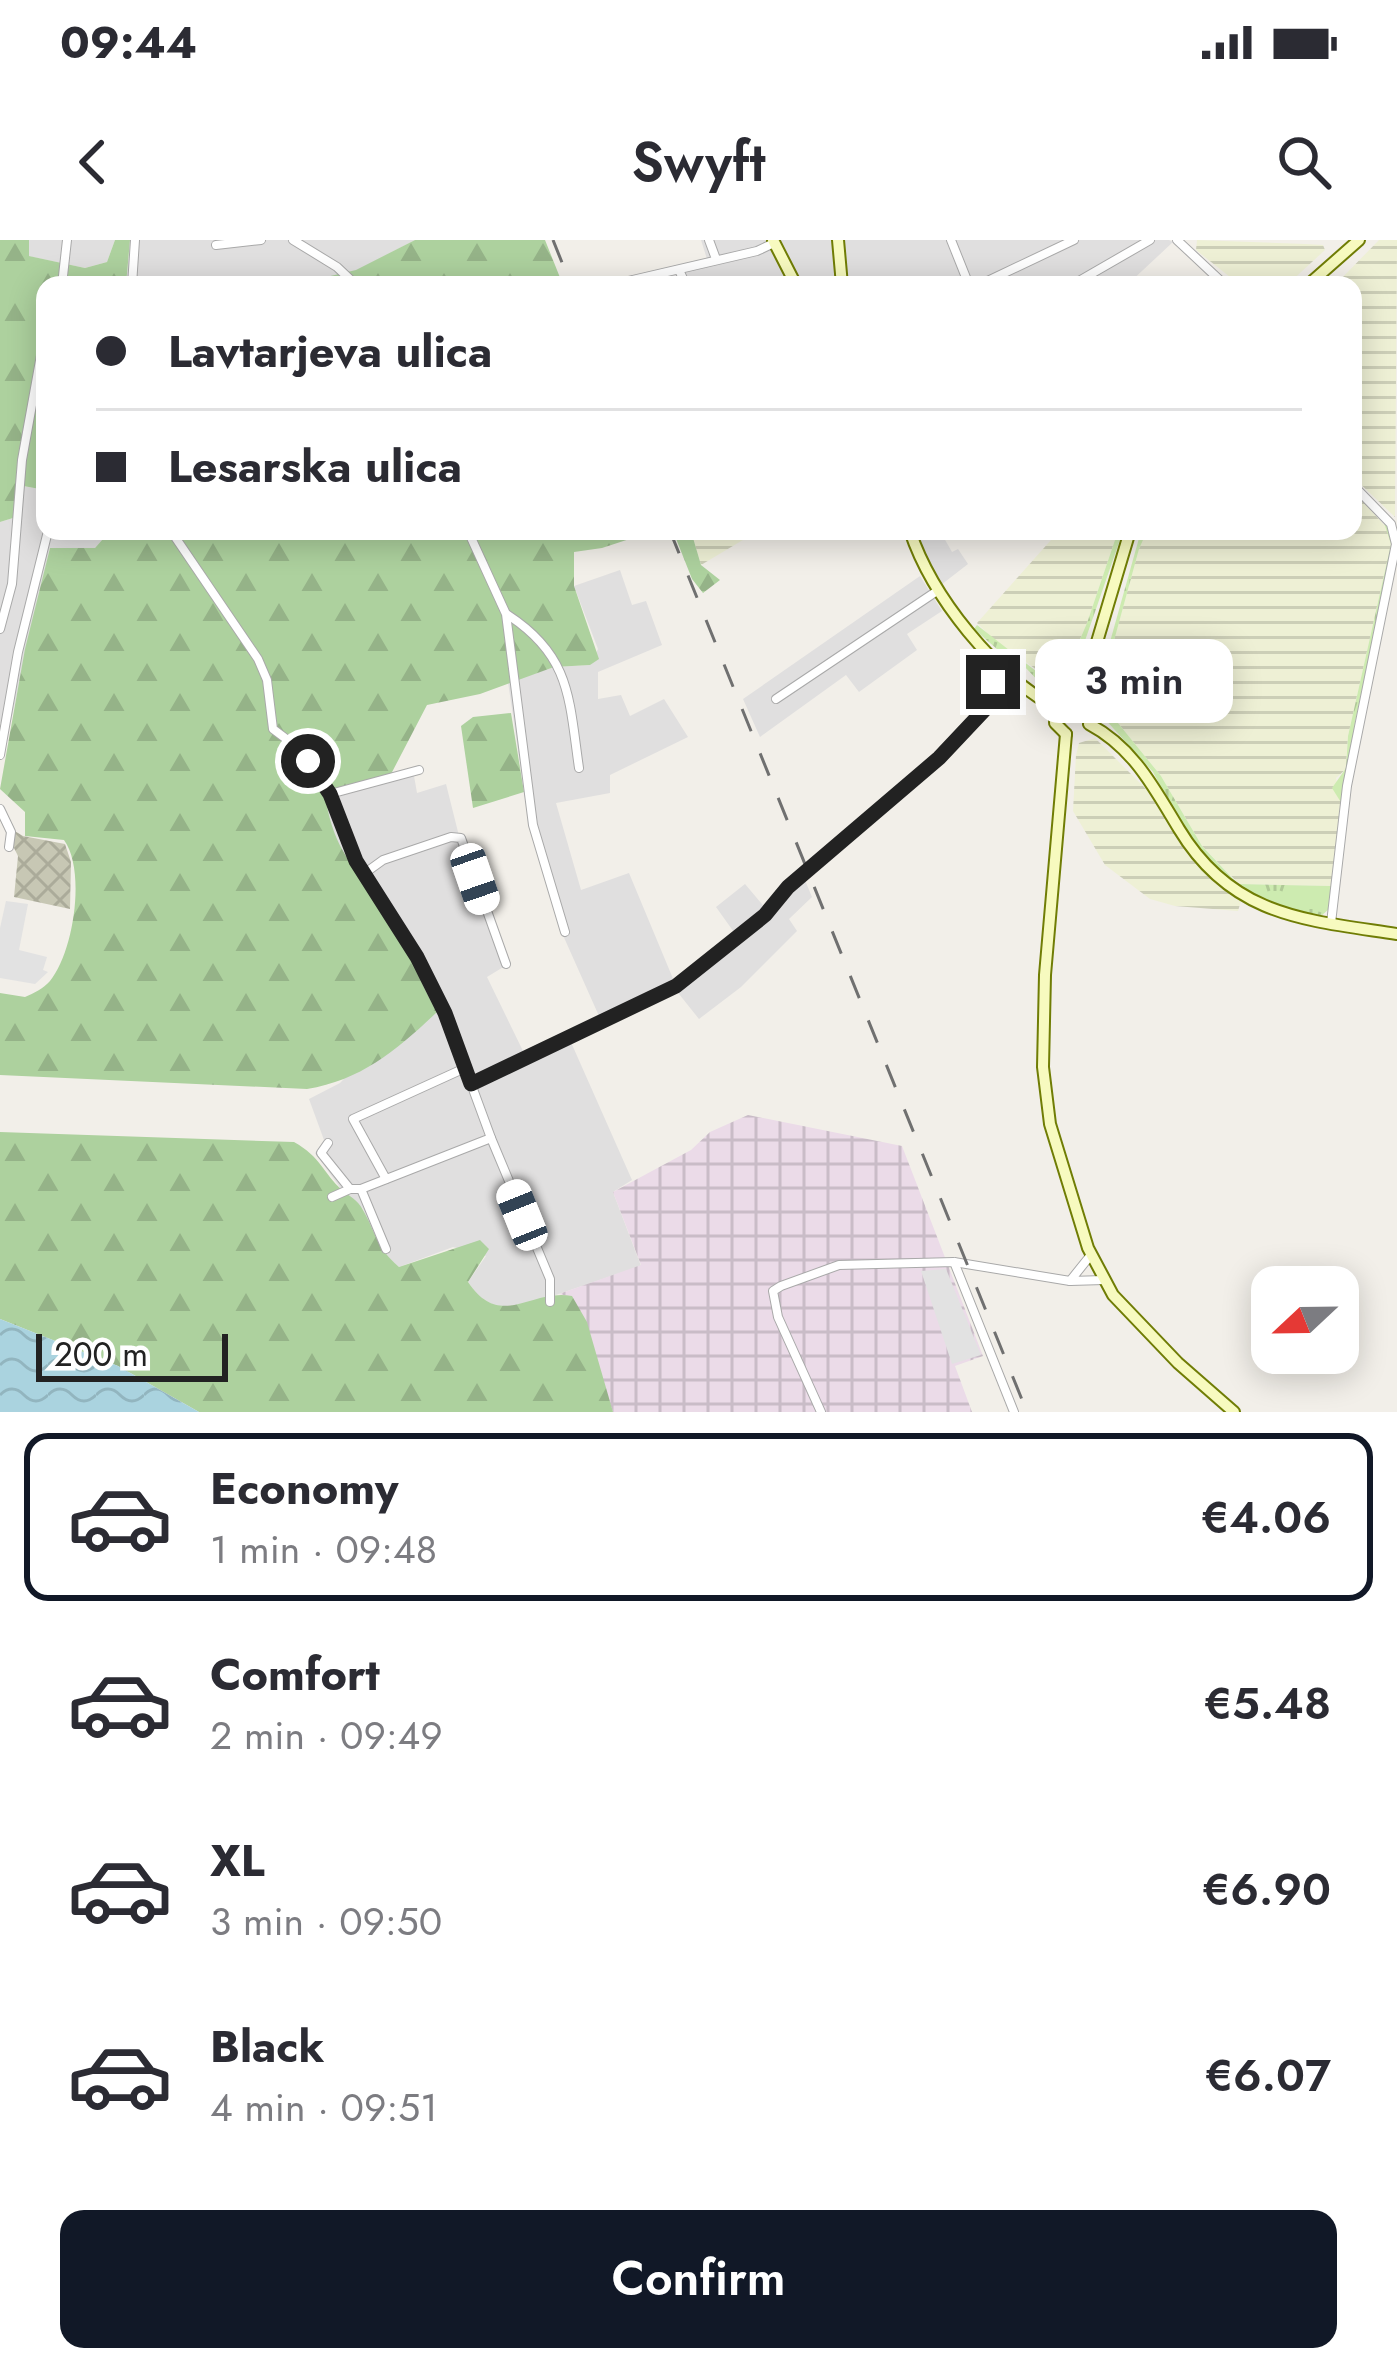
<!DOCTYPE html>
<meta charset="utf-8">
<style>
body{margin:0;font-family:Jost,sans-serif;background:#f2f2f3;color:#2b2b33;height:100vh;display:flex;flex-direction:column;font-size:45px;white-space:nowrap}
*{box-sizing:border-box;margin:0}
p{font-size:39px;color:#7c7c81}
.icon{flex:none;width:66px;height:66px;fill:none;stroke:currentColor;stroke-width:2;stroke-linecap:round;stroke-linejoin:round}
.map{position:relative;height:1172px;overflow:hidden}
.side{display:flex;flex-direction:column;background:#fff;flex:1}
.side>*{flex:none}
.top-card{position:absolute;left:36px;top:36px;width:1326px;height:264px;border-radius:24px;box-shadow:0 6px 30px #0003;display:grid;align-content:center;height:264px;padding:0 60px;background:#fff}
.needle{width:78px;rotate:248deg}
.controls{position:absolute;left:1251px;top:1026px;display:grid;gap:24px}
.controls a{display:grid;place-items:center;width:108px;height:108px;border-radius:24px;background:#fff;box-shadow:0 6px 30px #0003;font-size:60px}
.scale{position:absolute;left:36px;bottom:30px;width:192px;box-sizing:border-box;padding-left:12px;border:6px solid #222;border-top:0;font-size:33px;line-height:42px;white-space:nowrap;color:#222;-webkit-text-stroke:9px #fff;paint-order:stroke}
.end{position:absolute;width:54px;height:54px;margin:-27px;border:15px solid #222;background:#fff;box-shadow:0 0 0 6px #fff}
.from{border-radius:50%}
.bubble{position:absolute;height:84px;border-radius:24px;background:#fff;box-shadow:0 6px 30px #0003;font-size:39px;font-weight:600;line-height:84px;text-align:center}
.car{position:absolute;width:36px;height:72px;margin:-36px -18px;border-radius:15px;box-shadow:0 0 9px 3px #0007;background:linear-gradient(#fff 24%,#345 0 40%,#fff 0 76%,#345 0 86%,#fff 0)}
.top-card b{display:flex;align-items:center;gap:42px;height:114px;font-size:45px}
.top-card b+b{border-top:3px solid #e1e1e2}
.top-card i{width:30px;height:30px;background:#2b2b33}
ul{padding:21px 0 0;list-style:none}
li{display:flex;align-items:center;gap:36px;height:168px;margin:0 24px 18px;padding:0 36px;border:6px solid transparent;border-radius:24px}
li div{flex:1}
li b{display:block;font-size:45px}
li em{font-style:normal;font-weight:600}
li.selected{border-color:#111827}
li>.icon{width:108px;height:108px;stroke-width:1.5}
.cta{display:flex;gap:24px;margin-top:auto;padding:24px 60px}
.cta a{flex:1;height:138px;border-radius:24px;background:#111827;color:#fff;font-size:48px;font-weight:600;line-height:138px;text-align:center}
.status{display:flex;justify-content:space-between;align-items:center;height:84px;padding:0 60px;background:#fff;direction:ltr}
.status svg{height:33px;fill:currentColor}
header{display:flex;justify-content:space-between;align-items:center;height:156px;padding:0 60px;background:#fff;font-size:54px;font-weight:600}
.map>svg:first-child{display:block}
</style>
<div class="status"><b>09:44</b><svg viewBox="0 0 49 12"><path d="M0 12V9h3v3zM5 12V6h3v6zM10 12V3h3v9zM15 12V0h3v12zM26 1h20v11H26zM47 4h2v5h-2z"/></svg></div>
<header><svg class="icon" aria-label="back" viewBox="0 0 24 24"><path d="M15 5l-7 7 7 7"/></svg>Swyft<svg class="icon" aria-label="search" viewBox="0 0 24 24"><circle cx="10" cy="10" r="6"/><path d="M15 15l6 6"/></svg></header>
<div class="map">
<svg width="1397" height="1172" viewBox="0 0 1397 1172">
<defs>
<pattern id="industrial-grid" width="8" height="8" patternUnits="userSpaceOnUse" patternTransform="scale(3)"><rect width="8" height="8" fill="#ebdbe8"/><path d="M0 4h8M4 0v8" fill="none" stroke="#c9bcc7"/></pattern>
<pattern id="construction-cross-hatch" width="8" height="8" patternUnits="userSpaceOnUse" patternTransform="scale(3)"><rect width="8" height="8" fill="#c7c7b4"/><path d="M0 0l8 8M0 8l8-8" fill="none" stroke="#abab9a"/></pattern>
<pattern id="farmland-rules" width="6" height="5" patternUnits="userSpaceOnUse" patternTransform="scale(3)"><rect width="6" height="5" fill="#eef0d5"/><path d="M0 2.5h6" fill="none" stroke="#ccceb7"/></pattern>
<pattern id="grass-tufts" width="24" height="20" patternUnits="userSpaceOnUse" patternTransform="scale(3)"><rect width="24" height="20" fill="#cdebb0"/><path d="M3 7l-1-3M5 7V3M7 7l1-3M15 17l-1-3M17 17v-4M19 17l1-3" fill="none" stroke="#b0c997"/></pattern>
<pattern id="forest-firs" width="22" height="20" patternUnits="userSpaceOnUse" patternTransform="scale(3)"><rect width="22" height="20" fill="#add19e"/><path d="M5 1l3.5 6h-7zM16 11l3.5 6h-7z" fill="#95b388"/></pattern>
<pattern id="water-waves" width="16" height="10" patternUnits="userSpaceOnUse" patternTransform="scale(3)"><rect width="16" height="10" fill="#aad3df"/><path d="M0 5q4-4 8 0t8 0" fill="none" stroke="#92b5bf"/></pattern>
</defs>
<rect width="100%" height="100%" fill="#f2efe9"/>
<g fill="#e0dfdf">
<polygon points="29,0 115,0 107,22 85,28 28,16"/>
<polygon points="130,0 415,0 356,31 292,45 126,45"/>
<polygon points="701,0 1169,0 1173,2 1127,45 595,45 707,19"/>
<polygon points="17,245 45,250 45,291 110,291 95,308 50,308 11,481 0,483 0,282 13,278"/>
<polygon points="910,291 940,291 952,312 958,309 968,324 937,348"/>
<polygon points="620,330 632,365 646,361 662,405 598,432 598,459 621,455 630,476 664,459 688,497 610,535 610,553 556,563 581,650 629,633 674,741 736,695 716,667 745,644 766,669 802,633 812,657 789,679 797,691 741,747 699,779 675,749 603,785 562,693 529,585 508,442 554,427 590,425 598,409 574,346"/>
<polygon points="920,336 942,371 907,394 917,410 859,452 846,435 760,497 743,459"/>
<polygon points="413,530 417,553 446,544 459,596 505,726 487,737 523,811 566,791 632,940 613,952 641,1026 532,1063 497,1067 478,1056 468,1042 486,1016 453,1007 399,1027 379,1010 363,969 344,953 315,913 324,900 309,859 340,843 427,754 391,679 340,610 329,583 325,554"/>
</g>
<polygon fill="url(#industrial-grid)" points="748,875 902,906 983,1116 955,1126 972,1172 613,1172 572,1057 559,1054 641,1025 613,952 691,910 710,892"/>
<polygon fill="url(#construction-cross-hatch)" points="0,565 13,590 23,596 65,604 71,622 70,669 14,657 18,616 0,580"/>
<g fill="url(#farmland-rules)">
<polygon points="1197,0 1305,4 1323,5 1325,10 1287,45 1240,45 1196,10"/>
<polygon points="1379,0 1397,0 1395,277 1353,237 1353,45 1335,45"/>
<polygon points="1353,251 1388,289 1391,304 1348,496 1346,529 1336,538 1342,564 1331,646 1239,644 1202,606 1161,536 1105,467 1106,429 1139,309 1147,291 1353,291"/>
<polygon points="691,291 758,291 701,325"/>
<polygon points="1059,291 1118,291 1087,383 1060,446 993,399 977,383"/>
<polygon points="1095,498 1154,557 1196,621 1241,661 1238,671 1175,666 1150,659 1105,625 1073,571 1076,515 1079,503"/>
</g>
<g fill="url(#grass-tufts)">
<path d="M1353,249l37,39 3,18 -38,176 -25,186 -11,10c-65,-18 -88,-28 -131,-82l1,-4 -6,-3 -30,-57 -50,-55 -5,-20 3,-23 40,-143h6l-8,18 -33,121 -1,37 56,69 41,70 36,38 93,2 11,-82 -10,-16 14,-20 2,-32 43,-192 -7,-21z"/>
<polygon points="1118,291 1123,291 1070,444 1061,452 1049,452 1022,424 1006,417 974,389 977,385 1050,442 1060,446 1087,383"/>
</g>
<g fill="url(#forest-firs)">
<polygon points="0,0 29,0 29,16 85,28 107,22 115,0 130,0 126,45 45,45 45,250 18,245 13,278 0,282"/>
<polygon points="415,0 545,0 563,45 292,45 356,30"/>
<path d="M110,291h544l-52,17 -28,4v34l25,73 -9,6 -36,2 -74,27 -53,11 -37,71 -65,18c9,64 35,75 66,124 18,30 28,64 46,94 -39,37 -75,68 -130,77l-307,-14v-82l25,4c9,-4 18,-8 25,-16 24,-29 36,-111 14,-141l-39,-4v-24l-25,-23 25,-140 25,-101h45z"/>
<polygon points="673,291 691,291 701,325 720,340 703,353 692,339"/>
<polygon points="511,473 524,552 473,568 461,486 473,477"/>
<path d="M0,892l294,10c27,15 29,31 48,48 8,7 15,9 21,20 14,25 13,37 36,57l81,-27 9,9 -21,33c33,49 63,6 104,14l15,26 26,90h-414l-81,-46 -118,-47z"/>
</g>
<g fill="#e2e2e2">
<polygon points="6,661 28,664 19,710 47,717 43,730 48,732 35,744 0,738 0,688"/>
<polygon points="946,1029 981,1115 952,1124 921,1031"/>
</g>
<polygon fill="url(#water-waves)" points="0,1079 118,1126 199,1172 0,1172"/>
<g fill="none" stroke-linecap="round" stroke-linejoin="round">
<defs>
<g id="street">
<polyline points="293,0 337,27 356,45"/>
<polyline points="709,0 716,19"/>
<polyline points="951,0 969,45"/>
<polyline points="1177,0 1225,45"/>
<polyline points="216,5 261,0"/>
<polyline points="679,30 686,45"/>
<polyline points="62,45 67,0"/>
<polyline points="132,45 135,0"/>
<polyline points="611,45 757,11 774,3"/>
<polyline points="979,45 1074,0"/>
<polyline points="1072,45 1150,0"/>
<polyline points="171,291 258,419 267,440 273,489 293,504 321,537 356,621 417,717 445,773 491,898 550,1039 550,1062"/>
<polyline points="468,291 506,374 533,585 565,692"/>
<path d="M508,375c63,41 61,84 71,153"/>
<polyline points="0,389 12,344 22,220 45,93"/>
<polyline points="776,459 937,351"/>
<polyline points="0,515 18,412 48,291"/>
<polyline points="330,554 419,530"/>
<polyline points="0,569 11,592 9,607"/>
<polyline points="365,633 383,620 451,597 461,598 506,724"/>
<polyline points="1331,683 1347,546 1396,304 1391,284 1353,245"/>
<polyline points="471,844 676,746 765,675 788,647 939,518 989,466 993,442 1003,425"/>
<polyline points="328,903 321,913 350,949 361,949"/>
<polyline points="386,939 353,879 465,828"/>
<polyline points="332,957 350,949"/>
<polyline points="386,1009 361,949 491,898"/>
<polyline points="1090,1016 1070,1041 1104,1040"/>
<polyline points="954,1022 1014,1172"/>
<polyline points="821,1172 778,1077 773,1051 781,1046 839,1025 954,1022 1070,1041"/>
</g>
<g id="secondary">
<polyline points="773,0 796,45"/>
<polyline points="838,0 842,45"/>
<polyline points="1308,45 1359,0"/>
<path d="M910,291c22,66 84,143 146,177"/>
<polyline points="1080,459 1130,291"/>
<polyline points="1056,468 1055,483 1066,494"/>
<path d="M1089,484c45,24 65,64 90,105 53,88 127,91 218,105"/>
<polyline points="1066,494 1045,735 1043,827 1050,884 1088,1008 1113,1055 1178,1123 1234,1172"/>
</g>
</defs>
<use href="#street" stroke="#a9a9a9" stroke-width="10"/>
<use href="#secondary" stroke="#707d05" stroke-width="14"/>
<use href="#street" stroke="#fff" stroke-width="8"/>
<use href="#secondary" stroke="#f7fabf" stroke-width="10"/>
<g stroke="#707070" stroke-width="3" stroke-dasharray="24 24" stroke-linecap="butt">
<polyline points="553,0 571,45"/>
<polyline points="670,291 1027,1172"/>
</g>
</g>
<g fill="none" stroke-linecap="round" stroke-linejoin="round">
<polyline stroke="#222" stroke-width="15" points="308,521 330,554 356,621 417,717 445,773 471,844 676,746 765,675 788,647 939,518 988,466 993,442"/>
</g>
</svg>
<div class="controls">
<a><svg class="needle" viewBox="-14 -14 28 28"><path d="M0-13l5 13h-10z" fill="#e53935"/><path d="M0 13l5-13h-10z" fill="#7c7c81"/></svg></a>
</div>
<div class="scale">200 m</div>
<i class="end from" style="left:308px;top:521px"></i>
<i class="end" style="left:993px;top:442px"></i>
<div class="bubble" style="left:1035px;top:399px;width:198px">3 min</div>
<i class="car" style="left:475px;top:639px;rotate:161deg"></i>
<i class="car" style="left:522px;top:975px;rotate:338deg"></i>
<div class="top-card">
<b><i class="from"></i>Lavtarjeva ulica</b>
<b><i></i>Lesarska ulica</b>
</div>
</div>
<section class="side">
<ul>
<li class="selected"><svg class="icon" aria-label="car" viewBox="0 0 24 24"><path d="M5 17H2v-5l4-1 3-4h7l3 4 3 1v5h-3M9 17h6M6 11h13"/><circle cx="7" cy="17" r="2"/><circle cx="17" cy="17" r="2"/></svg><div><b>Economy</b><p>1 min · 09:48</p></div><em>€4.06</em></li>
<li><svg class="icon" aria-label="car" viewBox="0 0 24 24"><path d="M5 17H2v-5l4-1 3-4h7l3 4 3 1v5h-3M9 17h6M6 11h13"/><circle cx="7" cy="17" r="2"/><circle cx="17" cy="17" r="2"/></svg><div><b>Comfort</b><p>2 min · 09:49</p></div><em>€5.48</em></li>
<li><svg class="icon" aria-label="car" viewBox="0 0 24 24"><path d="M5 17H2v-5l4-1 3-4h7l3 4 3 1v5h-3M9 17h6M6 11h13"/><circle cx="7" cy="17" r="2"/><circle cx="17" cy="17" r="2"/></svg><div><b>XL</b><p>3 min · 09:50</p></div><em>€6.90</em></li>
<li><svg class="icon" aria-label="car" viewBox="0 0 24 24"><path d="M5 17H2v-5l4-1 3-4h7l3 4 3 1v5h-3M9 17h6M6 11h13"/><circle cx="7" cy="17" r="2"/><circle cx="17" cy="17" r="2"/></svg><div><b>Black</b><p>4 min · 09:51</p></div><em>€6.07</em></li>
</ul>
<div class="cta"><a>Confirm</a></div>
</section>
